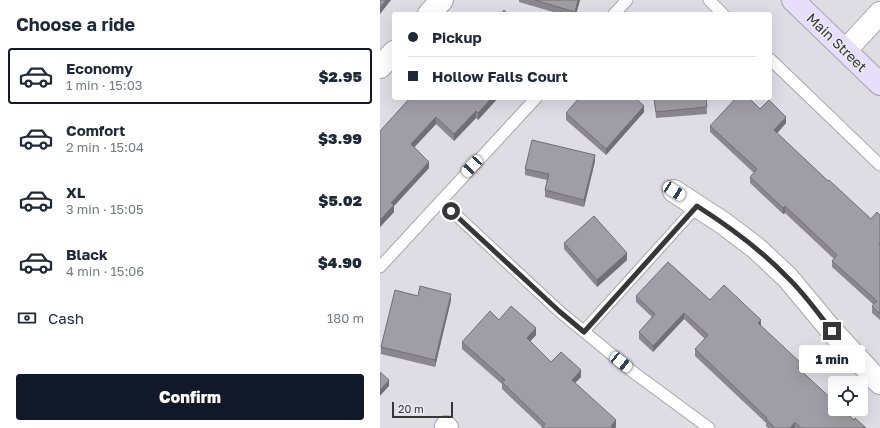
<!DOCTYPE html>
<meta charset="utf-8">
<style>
body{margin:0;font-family:"Golos Text",sans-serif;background:#f2f2f3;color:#1f2937;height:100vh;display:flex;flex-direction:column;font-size:15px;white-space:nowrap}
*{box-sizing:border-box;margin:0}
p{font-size:13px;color:#747a83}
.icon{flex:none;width:22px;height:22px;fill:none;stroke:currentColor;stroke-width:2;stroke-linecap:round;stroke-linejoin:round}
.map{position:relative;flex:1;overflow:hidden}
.sheet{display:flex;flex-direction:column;background:#fff;width:380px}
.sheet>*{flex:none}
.top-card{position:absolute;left:12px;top:12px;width:380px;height:88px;border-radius:4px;box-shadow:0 4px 16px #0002;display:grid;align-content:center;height:88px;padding:0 16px;background:#fff}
.tools{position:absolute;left:448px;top:376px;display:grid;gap:8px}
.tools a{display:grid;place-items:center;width:40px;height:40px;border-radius:4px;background:#fff;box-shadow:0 4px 16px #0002;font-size:20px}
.scale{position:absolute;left:12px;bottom:10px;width:61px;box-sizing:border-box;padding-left:4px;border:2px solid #373739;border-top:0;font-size:11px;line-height:14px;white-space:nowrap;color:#373739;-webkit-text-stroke:3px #ebeaf1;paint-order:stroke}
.end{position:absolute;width:18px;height:18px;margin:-9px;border:5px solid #373739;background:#fff;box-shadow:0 0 0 2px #fff}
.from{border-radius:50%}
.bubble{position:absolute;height:28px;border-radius:4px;background:#fff;box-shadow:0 4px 16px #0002;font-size:13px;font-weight:800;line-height:28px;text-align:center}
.car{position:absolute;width:12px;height:24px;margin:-12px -6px;border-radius:5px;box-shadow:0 0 3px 1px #0007;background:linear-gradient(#fff 24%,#345 0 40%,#fff 0 76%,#345 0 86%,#fff 0)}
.top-card b{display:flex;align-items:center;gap:14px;height:38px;font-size:15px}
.top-card b+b{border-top:1px solid #e0e1e3}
.top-card i{width:10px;height:10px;background:#1f2937}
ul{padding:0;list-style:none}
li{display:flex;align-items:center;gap:12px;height:56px;margin:0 8px 6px;padding:0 8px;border:2px solid transparent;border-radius:4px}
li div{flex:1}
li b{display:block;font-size:15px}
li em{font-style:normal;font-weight:800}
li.current{border-color:#111827}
li>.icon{width:36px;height:36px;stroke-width:1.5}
h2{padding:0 16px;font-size:18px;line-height:48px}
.pay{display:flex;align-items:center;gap:10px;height:44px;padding:0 16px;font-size:15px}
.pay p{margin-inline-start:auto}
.button{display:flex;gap:8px;margin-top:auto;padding:8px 16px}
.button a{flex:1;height:46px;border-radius:4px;background:#111827;color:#fff;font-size:16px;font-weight:800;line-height:46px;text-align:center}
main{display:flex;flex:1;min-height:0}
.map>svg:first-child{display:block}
</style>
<main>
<section class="sheet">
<h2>Choose a ride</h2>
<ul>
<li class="current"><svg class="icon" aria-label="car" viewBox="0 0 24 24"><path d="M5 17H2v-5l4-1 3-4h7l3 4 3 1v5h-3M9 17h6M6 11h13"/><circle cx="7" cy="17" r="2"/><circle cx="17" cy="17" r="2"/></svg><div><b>Economy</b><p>1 min · 15:03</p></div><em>$2.95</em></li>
<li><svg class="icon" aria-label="car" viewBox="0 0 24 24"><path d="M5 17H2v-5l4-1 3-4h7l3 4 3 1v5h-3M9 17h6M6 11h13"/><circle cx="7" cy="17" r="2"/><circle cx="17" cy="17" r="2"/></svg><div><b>Comfort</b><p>2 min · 15:04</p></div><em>$3.99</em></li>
<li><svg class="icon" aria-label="car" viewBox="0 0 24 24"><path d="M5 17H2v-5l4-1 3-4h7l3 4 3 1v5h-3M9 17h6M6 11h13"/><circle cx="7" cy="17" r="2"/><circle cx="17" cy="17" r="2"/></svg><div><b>XL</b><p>3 min · 15:05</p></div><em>$5.02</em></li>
<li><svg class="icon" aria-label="car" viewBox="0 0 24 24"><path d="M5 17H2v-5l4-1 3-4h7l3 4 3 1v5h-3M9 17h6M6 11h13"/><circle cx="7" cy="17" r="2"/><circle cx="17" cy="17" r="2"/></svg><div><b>Black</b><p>4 min · 15:06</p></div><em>$4.90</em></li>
</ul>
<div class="pay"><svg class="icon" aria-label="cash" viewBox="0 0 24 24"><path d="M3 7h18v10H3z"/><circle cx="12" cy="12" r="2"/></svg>Cash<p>180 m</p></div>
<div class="button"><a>Confirm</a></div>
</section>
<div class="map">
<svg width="500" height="428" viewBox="0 0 500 428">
<rect width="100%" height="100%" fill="#dedde4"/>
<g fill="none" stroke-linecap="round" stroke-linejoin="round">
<defs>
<g id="service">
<polyline points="329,0 343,14"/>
<polyline points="234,14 247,0"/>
<polyline points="390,59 500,165"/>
<polyline points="61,201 179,311 253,372 329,428"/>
<polyline points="0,267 156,98"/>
<polyline points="204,331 317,206"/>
</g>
<g id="minor">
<polyline points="49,14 62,0"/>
<polyline points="466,50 500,13"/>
<polyline points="0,67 14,52"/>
<polyline points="294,191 343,223 376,248 408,278 452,331 500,383"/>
<polyline points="66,427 67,428"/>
</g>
<polyline id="secondary" points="413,0 500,84"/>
</defs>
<use href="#service" stroke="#a7a6ad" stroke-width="13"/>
<use href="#minor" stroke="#a7a6ad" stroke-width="24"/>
<use href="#secondary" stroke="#a7a6ad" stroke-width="24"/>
<use href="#service" stroke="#fff" stroke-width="11"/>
<use href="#minor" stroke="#fff" stroke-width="22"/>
<use href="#secondary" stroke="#e6defb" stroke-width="22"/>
</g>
<g fill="#8a888e">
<polygon points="139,0 200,0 196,14 180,14 139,2"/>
<polygon points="118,98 98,120 96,118 74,141 56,124 34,147 49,168 14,206 14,212 0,227 0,131"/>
<polygon points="274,98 326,98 327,114 276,118"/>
<polygon points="380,109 406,123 397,133 448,181 491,219 500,215 500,320 492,313 492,306 494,305 452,267 452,261 454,259 405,213 403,214 370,183 370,177 374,173 330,132 330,126"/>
<polygon points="264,112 226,155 186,120 186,113"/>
<polygon points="215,161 204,207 165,197 165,190 167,180 145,175 145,169"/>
<polygon points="184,243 247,260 217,287 184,249"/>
<polygon points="38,296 71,300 55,367 1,354 1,347"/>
<polygon points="256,296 330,300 381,326 422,371 421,371 474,420 486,428 388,428 386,426 386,423 315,356 315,349 325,339 304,319 273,352 259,339 259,332 272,317 256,302"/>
<polygon points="119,320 156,335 150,341 171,362 201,377 195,383 236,427 235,428 162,428 162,427 122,389 122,384 82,349 82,342"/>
</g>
<g fill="#706f74">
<polygon points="6,0 11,0 0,14 0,8"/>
<polygon points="198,0 200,0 196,14 195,14 195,12"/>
<polygon points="112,98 118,98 98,120 98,113"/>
<polygon points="264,106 264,112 226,155 226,149"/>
<polygon points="96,111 96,118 74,141 74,134"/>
<polygon points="56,117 56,124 31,151 31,144"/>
<polygon points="406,117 406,123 394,137 394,130"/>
<polygon points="215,155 215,161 204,207 204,200"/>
<polygon points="49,162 49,168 14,206 14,212 0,227 0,220 11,203"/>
<polygon points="405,206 405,213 403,214 403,208"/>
<polygon points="247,253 247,260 217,287 217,280"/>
<polygon points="71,294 71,300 55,367 55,360"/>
<polygon points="304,313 304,319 273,352 273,346"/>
<polygon points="381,320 381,326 378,323"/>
<polygon points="156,328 156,335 147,345 147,338"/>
<polygon points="422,364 422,371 418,375 418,368"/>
<polygon points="201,370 201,377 192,386 192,380"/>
<polygon points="9,380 9,386 0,396 0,390"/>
<polygon points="236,420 236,427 235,428 231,428 231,426"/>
<polygon points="415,422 415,428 410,428"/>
</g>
<g fill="#a09ea5" stroke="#706f74">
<polygon points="0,0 6,0 0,8"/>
<polygon points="155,0 198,0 195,12"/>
<polygon points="124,10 128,14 121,14"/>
<polygon points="30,98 112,98 98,113 96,111 74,134 56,117 31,144 49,162 11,203 14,205 0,220 0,131"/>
<polygon points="199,98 255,98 264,106 226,149 186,113"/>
<polygon points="274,98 326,98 327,107 276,112"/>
<polygon points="356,98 369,98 380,109 389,100 406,117 394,130 448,181 449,180 491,219 497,212 500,215 500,243 499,244 500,245 500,314 492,306 497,301 452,261 457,255 405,206 403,208 370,177 377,169 330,126"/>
<polygon points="152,140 215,155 204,200 165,190 169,174 145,169"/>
<polygon points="214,216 247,253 217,280 184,243"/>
<polygon points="288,262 330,300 344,285 381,320 378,323 422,364 418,368 455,402 455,409 462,409 474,420 475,418 486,428 421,428 415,422 410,428 395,428 386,419 387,418 315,349 328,335 304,313 273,346 259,332 275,314 256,296"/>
<polygon points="40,286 71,294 55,360 1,347 15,290 38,296"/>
<polygon points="131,306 156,328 147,338 171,362 181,352 201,370 192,380 236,420 231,426 233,428 162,428 165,424 122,382 125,380 82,342 110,311 119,320"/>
<polygon points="0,372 9,380 0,390"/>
</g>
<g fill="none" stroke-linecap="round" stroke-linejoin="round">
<path stroke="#373739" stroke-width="5" d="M71,211l108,100 25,21 113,-126c33,21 63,43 90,71 17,16 31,36 45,54"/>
</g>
<g text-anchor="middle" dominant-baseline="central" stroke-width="3" stroke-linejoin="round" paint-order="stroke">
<g font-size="14" fill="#373739" stroke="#ebeaf1">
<text transform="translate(457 42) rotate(44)">Main Street</text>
</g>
</g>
</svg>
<div class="tools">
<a><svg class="icon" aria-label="locate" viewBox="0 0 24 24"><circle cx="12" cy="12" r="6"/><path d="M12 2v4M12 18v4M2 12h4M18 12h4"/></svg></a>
</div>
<div class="scale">20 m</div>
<i class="end from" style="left:71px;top:211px"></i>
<i class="end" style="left:452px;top:331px"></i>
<div class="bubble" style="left:419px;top:345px;width:66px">1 min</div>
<i class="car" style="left:92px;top:166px;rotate:223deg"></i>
<i class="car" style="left:294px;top:191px;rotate:123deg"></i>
<i class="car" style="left:241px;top:362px;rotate:129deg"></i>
<div class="top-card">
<b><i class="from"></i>Pickup</b>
<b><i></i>Hollow Falls Court</b>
</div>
</div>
</main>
